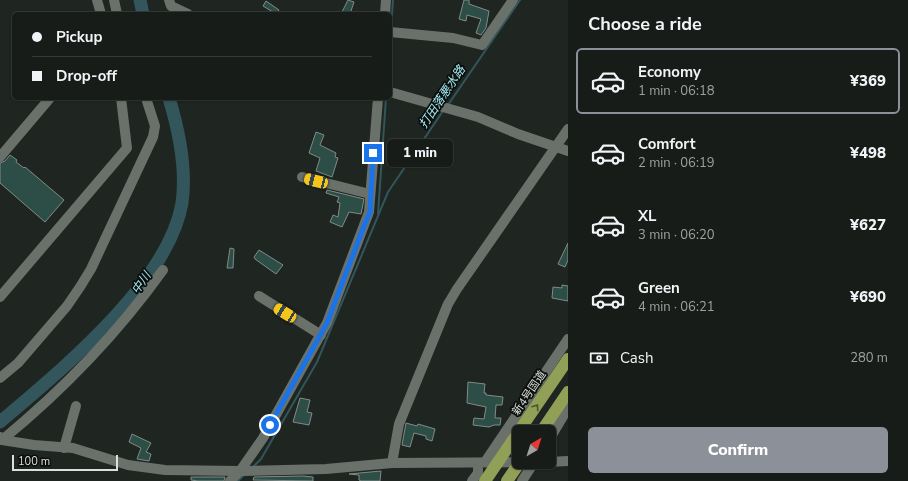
<!DOCTYPE html>
<meta charset="utf-8">
<style>
body{margin:0;font-family:"Nunito Sans","Noto Sans JP",sans-serif;background:#242925;color:#f1f3f6;height:100vh;display:flex;flex-direction:column;font-size:15px;white-space:nowrap}
*{box-sizing:border-box;margin:0}
p{font-size:13px;color:#9ea1a2}
.icon{flex:none;width:22px;height:22px;fill:none;stroke:currentColor;stroke-width:2;stroke-linecap:round;stroke-linejoin:round}
.map{position:relative;flex:1;overflow:hidden}
.panel{display:flex;flex-direction:column;background:#171c18;width:340px}
.panel>*{flex:none}
.top-card{position:absolute;left:12px;top:12px;width:380px;height:88px;border-radius:6px;box-shadow:0 1px 3px #0004,0 0 0 1px #363a37;display:grid;align-content:center;height:88px;padding:0 20px;background:#171c18}
.needle{width:26px;rotate:39deg}
.buttons{position:absolute;left:512px;top:425px;display:grid;gap:8px}
.buttons a{display:grid;place-items:center;width:44px;height:44px;border-radius:6px;background:#171c18;box-shadow:0 1px 3px #0004,0 0 0 1px #363a37;font-size:20px}
.scale{position:absolute;left:12px;bottom:10px;width:106px;box-sizing:border-box;padding-left:4px;border:2px solid #dce0dc;border-top:0;font-size:11px;line-height:14px;white-space:nowrap;color:#dce0dc;-webkit-text-stroke:3px #0b0e0b;paint-order:stroke}
.end{position:absolute;width:18px;height:18px;margin:-9px;border:5px solid #1a73e8;background:#fff;box-shadow:0 0 0 2px #fff}
.from{border-radius:50%}
.bubble{position:absolute;height:28px;border-radius:6px;background:#171c18;box-shadow:0 1px 3px #0004,0 0 0 1px #363a37;font-size:13px;font-weight:800;line-height:28px;text-align:center}
.car{position:absolute;width:12px;height:24px;margin:-12px -6px;border-radius:5px;box-shadow:0 0 3px 1px #0007;background:linear-gradient(#f5c518 24%,#345 0 40%,#f5c518 0 76%,#345 0 86%,#f5c518 0)}
.top-card b{display:flex;align-items:center;gap:14px;height:38px;font-size:15px}
.top-card b+b{border-top:1px solid #363a37}
.top-card i{width:10px;height:10px;background:#f1f3f6}
ul{padding:0;list-style:none}
li{display:flex;align-items:center;gap:12px;height:66px;margin:0 8px 6px;padding:0 12px;border:2px solid transparent;border-radius:6px}
li div{flex:1}
li b{display:block;font-size:15px}
li em{font-style:normal;font-weight:800}
li.current{border-color:#8c9099}
li>.icon{width:36px;height:36px;stroke-width:1.5}
h2{padding:0 20px;font-size:18px;line-height:48px}
.pay{display:flex;align-items:center;gap:10px;height:44px;padding:0 20px;font-size:15px}
.pay p{margin-inline-start:auto}
.primary-button{display:flex;gap:8px;margin-top:auto;padding:8px 20px}
.primary-button a{flex:1;height:46px;border-radius:6px;background:#8c9099;color:#fff;font-size:16px;font-weight:800;line-height:46px;text-align:center}
main{display:flex;flex:1;min-height:0}
.map>svg:first-child{display:block}
</style>
<main>
<div class="map">
<svg width="568" height="481" viewBox="0 0 568 481">
<rect width="100%" height="100%" fill="#1f2520"/>
<g fill="none" stroke-linecap="round" stroke-linejoin="round">
<g stroke="#32565b" stroke-width="2">
<polyline points="391,29 393,0"/>
<polyline points="390,46 391,35"/>
<polyline points="448,105 520,0"/>
<polyline points="378,214 386,98"/>
<polyline points="253,467 261,459 317,362 388,192 443,111"/>
<polyline points="238,481 245,474"/>
</g>
<g stroke="#32565b" stroke-width="13">
<polyline points="140,0 143,14"/>
<path d="M0,422c60,-51 168,-138 182,-219 5,-35 -3,-72 -13,-105"/>
</g>
</g>
<g fill="#2d4e46" stroke="#808b88">
<polygon points="348,0 354,2 350,14 341,14"/>
<polygon points="464,0 469,0 469,4 489,11 486,28 481,35 476,33 481,19 467,15 466,21 459,19"/>
<polygon points="266,1 279,10 276,14 263,6"/>
<polygon points="316,132 324,135 320,145 336,153 335,157 338,158 332,177 316,171 320,158 309,153"/>
<polygon points="10,155 17,160 16,162 24,168 25,167 64,200 45,222 0,183 0,163 5,161"/>
<polygon points="327,190 364,199 361,214 349,212 342,227 330,222 333,215 338,217 340,203 337,202 339,197 326,193"/>
<polygon points="568,243 568,260 565,267 558,264"/>
<polygon points="230,248 234,249 233,268 227,268"/>
<polygon points="259,250 283,265 276,274 255,259 254,257"/>
<polygon points="562,285 568,286 568,301 552,298 553,287 562,288"/>
<polygon points="468,382 485,384 484,393 486,393 486,395 503,397 502,405 496,405 495,418 501,418 500,425 494,425 489,427 473,425 474,418 484,419 486,407 467,403"/>
<polygon points="300,398 310,400 307,412 312,413 309,425 293,422"/>
<polygon points="406,423 417,426 418,424 435,429 432,441 426,439 426,436 414,433 410,447 402,445"/>
<polygon points="132,434 151,443 146,452 151,454 149,461 137,459 141,448 129,442"/>
<polygon points="381,471 380,481 361,481 359,480 359,475 349,474"/>
<polygon points="303,476 313,477 313,481 253,480 254,477"/>
<polygon points="191,477 225,477 224,481 198,481 191,480"/>
</g>
<g fill="none" stroke-linecap="round" stroke-linejoin="round">
<g stroke="#6a716a" stroke-width="10">
<polyline points="97,0 101,14"/>
<polyline points="114,0 117,14"/>
<polyline points="169,0 171,6 188,14"/>
<polyline points="385,14 386,0"/>
<polyline points="390,32 453,38 482,45 513,0"/>
<polyline points="390,92 478,117 518,134 568,151"/>
<polyline points="0,157 50,98"/>
<polyline points="302,177 370,194"/>
<polyline points="259,296 321,335"/>
<polyline points="0,297 127,148 121,98"/>
<polyline points="0,378 18,363 67,306 80,287 91,269 153,137 155,126 146,98"/>
<polyline points="0,437 2,440 34,445 73,448 128,465 165,470 240,471 326,469 392,463 546,462"/>
<path d="M2,440c61,-50 115,-106 161,-170"/>
<polyline points="549,440 568,408"/>
<polyline points="64,448 76,406"/>
<polyline points="485,462 568,339"/>
<polyline points="549,462 568,461"/>
<polyline points="392,463 399,424 448,304 457,289 568,129"/>
<polyline points="230,481 240,471 263,438 327,323 369,212 378,98"/>
<polyline points="472,481 478,473 478,468"/>
<polyline points="522,481 531,467"/>
</g>
<g stroke="#929f57" stroke-width="12">
<polyline points="541,432 568,392"/>
<polyline points="485,481 568,359"/>
<polyline points="507,481 520,462"/>
</g>
</g>
<defs><path id="oneway-chevron" d="M-2-3.5L2.5 0L-2 3.5" fill="none" stroke-width="1.6" stroke-linecap="round" stroke-linejoin="round"/></defs>
<use stroke="#4e5631" href="#oneway-chevron" transform="translate(536 407) rotate(-56)"/>
<g fill="none" stroke-linecap="round" stroke-linejoin="round">
<polyline stroke="#1a73e8" stroke-width="5" points="270,425 327,323 364,226 370,212 373,153"/>
</g>
<g text-anchor="middle" dominant-baseline="central" stroke-width="3.5" stroke-linejoin="round" paint-order="stroke">
<g font-size="11" fill="#dce0dc" stroke="#0b0e0b">
<text transform="translate(529 393) rotate(-56)">新4号国道</text>
</g>
<g font-size="12" font-style="italic" fill="#a3ebf5" stroke="#0b0e0b">
<text transform="translate(442 97) rotate(-56)">打田落悪水路</text>
<text transform="translate(141 283) rotate(-55)">中川</text>
</g>
</g>
</svg>
<div class="buttons">
<a><svg class="needle" viewBox="-14 -14 28 28"><path d="M0-13l5 13h-10z" fill="#e53935"/><path d="M0 13l5-13h-10z" fill="#9ea1a2"/></svg></a>
</div>
<div class="scale">100 m</div>
<i class="end from" style="left:270px;top:425px"></i>
<i class="end" style="left:373px;top:153px"></i>
<div class="bubble" style="left:387px;top:139px;width:66px">1 min</div>
<i class="car" style="left:316px;top:181px;rotate:284deg"></i>
<i class="car" style="left:285px;top:313px;rotate:302deg"></i>
<div class="top-card">
<b><i class="from"></i>Pickup</b>
<b><i></i>Drop-off</b>
</div>
</div>
<section class="panel">
<h2>Choose a ride</h2>
<ul>
<li class="current"><svg class="icon" aria-label="car" viewBox="0 0 24 24"><path d="M5 17H2v-5l4-1 3-4h7l3 4 3 1v5h-3M9 17h6M6 11h13"/><circle cx="7" cy="17" r="2"/><circle cx="17" cy="17" r="2"/></svg><div><b>Economy</b><p>1 min · 06:18</p></div><em>¥369</em></li>
<li><svg class="icon" aria-label="car" viewBox="0 0 24 24"><path d="M5 17H2v-5l4-1 3-4h7l3 4 3 1v5h-3M9 17h6M6 11h13"/><circle cx="7" cy="17" r="2"/><circle cx="17" cy="17" r="2"/></svg><div><b>Comfort</b><p>2 min · 06:19</p></div><em>¥498</em></li>
<li><svg class="icon" aria-label="car" viewBox="0 0 24 24"><path d="M5 17H2v-5l4-1 3-4h7l3 4 3 1v5h-3M9 17h6M6 11h13"/><circle cx="7" cy="17" r="2"/><circle cx="17" cy="17" r="2"/></svg><div><b>XL</b><p>3 min · 06:20</p></div><em>¥627</em></li>
<li><svg class="icon" aria-label="car" viewBox="0 0 24 24"><path d="M5 17H2v-5l4-1 3-4h7l3 4 3 1v5h-3M9 17h6M6 11h13"/><circle cx="7" cy="17" r="2"/><circle cx="17" cy="17" r="2"/></svg><div><b>Green</b><p>4 min · 06:21</p></div><em>¥690</em></li>
</ul>
<div class="pay"><svg class="icon" aria-label="cash" viewBox="0 0 24 24"><path d="M3 7h18v10H3z"/><circle cx="12" cy="12" r="2"/></svg>Cash<p>280 m</p></div>
<div class="primary-button"><a>Confirm</a></div>
</section>
</main>
